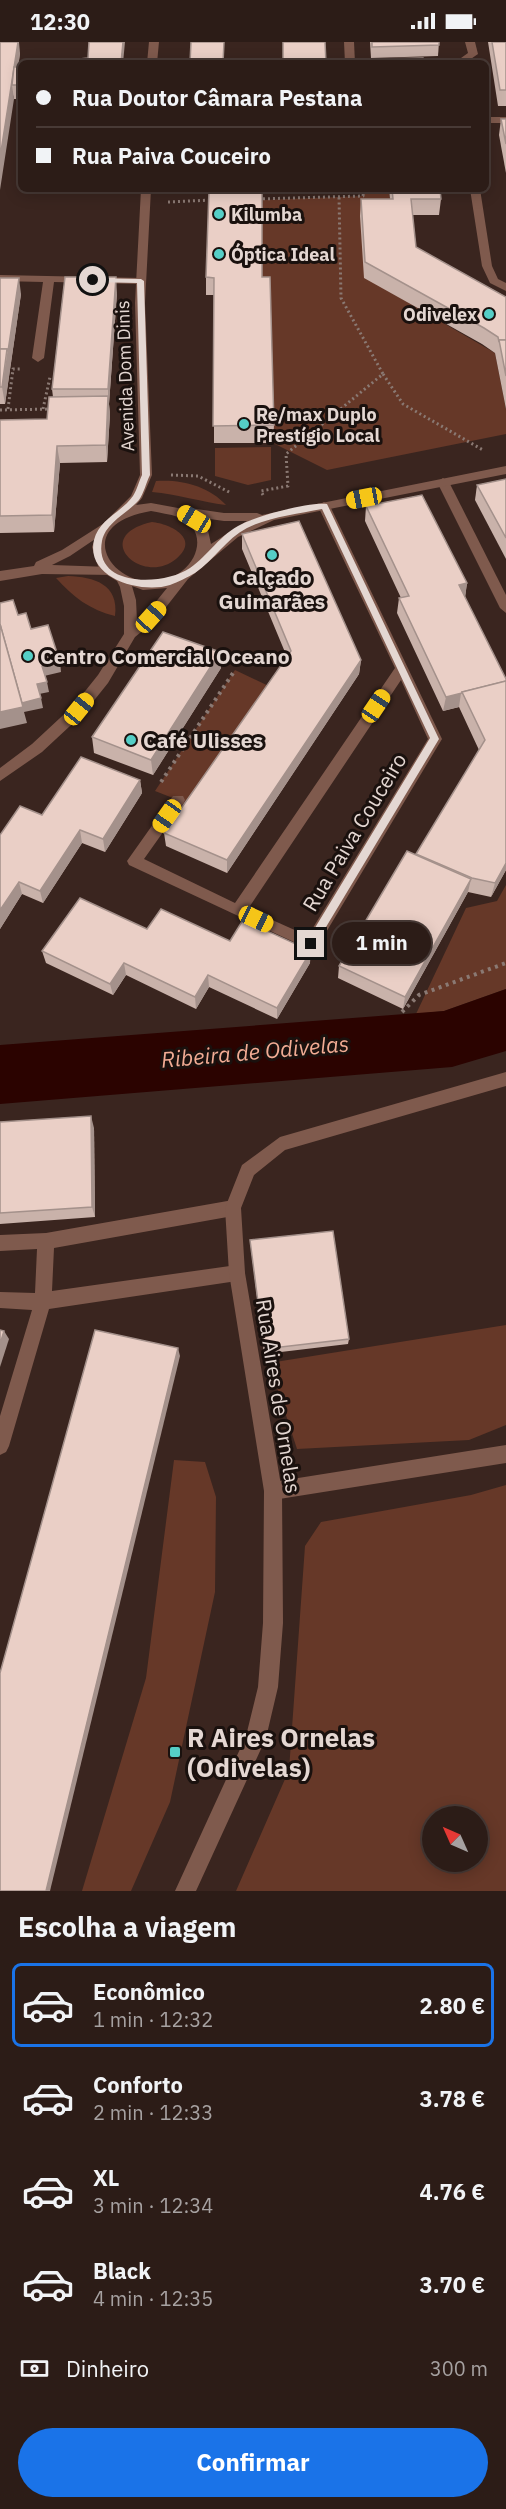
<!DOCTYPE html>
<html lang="pt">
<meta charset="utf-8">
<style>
body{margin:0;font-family:"IBM Plex Sans",sans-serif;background:#342520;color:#f1f3f6;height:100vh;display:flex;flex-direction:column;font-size:22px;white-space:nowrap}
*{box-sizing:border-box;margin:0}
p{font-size:20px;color:#a6a1a1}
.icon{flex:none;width:33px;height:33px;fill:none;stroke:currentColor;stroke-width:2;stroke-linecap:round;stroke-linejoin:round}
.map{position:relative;height:1849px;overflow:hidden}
.panel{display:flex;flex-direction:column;background:#2c1c17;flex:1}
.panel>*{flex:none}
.top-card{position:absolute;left:18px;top:18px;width:471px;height:132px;border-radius:9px;box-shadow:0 3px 15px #0003,0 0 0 2px #483a36;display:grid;align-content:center;height:132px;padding:0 18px;background:#2c1c17}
.needle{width:39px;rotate:315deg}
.controls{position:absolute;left:422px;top:1764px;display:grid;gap:12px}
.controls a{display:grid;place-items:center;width:66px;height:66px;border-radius:50%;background:#2c1c17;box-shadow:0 3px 15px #0003,0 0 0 2px #483a36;font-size:30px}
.end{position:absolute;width:27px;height:27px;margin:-14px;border:8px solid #e4d7d2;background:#111;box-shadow:0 0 0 3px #111}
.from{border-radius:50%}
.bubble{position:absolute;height:42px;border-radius:21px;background:#2c1c17;box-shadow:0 3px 15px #0003,0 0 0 2px #483a36;font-size:20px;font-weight:700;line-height:42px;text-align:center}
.car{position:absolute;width:18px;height:36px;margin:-18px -9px;border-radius:8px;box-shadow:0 0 4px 2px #0007;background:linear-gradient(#f5c518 24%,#345 0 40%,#f5c518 0 76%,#345 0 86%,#f5c518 0)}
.top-card b{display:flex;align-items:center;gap:21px;height:57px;font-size:22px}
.top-card b+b{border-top:2px solid #483a36}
.top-card i{width:15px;height:15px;background:#f1f3f6}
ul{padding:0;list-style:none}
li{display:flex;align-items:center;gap:18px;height:84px;margin:0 12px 9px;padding:0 6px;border:3px solid transparent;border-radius:9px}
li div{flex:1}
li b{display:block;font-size:22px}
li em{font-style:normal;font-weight:700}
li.selected{border-color:#1a73e8}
li>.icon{width:54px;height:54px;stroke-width:1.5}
h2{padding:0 18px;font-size:27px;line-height:72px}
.pay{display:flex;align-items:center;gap:15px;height:66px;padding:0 18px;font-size:22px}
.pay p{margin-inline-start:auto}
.primary-button{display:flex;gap:12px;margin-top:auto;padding:12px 18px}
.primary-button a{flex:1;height:69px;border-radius:36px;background:#1a73e8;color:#fff;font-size:24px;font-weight:700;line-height:69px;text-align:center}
.status{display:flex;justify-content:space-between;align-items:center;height:42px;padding:0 30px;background:#2c1c17;direction:ltr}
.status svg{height:16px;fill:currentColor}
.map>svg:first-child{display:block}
</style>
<div class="status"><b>12:30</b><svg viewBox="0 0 49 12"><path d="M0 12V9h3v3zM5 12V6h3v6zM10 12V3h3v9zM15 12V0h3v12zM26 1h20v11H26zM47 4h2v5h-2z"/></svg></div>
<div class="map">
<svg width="506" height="1849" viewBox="0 0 506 1849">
<rect width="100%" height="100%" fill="#3a251f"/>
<g fill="#663828" fill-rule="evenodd">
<polygon points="364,147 389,147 391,173 364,235 495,311 506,367 506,392 327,428 273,401 270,299 262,253 262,166 263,158 363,154"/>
<polygon points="271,405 271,438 248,443 215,434 215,406"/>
<path d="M156,439c25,-2 53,5 70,24 -25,-3 -49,-11 -74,-13z"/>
<path d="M152,480c19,2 49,17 24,37 -34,28 -87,-23 -24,-37z"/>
<path d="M68,534c26,1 51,8 47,40 -25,-6 -42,-19 -59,-38z"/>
<polygon points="235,628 275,647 191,768 178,758 155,749"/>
<polygon points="506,843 506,947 444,969 416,972 466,866 497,859"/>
<polygon points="506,1283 506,1383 469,1398 297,1407 269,1321"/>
<polygon points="174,1418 205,1420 216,1455 215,1550 170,1760 131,1849 82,1849 146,1636"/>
<path d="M506,1443v406h-270l53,-121 16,-224 16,-24 150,-27zM432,1774h45v46h-45z"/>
</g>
<polygon fill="#2b0300" points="506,947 506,1009 452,1025 0,1062 0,1003 444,969"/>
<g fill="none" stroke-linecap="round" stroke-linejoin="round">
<g stroke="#8a7973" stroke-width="3" stroke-dasharray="2 3" stroke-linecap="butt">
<polyline points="258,157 363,154 364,147"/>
<polyline points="168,160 212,158"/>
<polyline points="383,332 403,362 483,408"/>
<polyline points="8,367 13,327 22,327"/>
<polyline points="43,367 50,335"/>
<polyline points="0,368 53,367"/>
<polyline points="171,433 198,434 231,451"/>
<polyline points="263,453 261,449 288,444 286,412 383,332 341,256 339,155"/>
</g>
<g stroke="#8a7973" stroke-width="4" stroke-dasharray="3 4.5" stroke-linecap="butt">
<polyline points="161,740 235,628"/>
<polyline points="402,970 419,953 506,921"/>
</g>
<polygon fill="#7f5a4d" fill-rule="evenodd" points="465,0 475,0 478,12 465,21 454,21 468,11"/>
<g fill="#7f5a4d" fill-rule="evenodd">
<polygon points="344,0 354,0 355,21 345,21"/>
<rect x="486" y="75" width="20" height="6"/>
<polygon points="470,147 480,147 492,224 498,237 506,241 506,249 490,241 482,224"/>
<polygon points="0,233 141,236 146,239 141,242 54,240 44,316 38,320 32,316 43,240 0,239"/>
<polygon points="443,436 449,440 506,553 506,571 500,566 437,440"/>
<path d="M324,460l6,4 112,233 -126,210 -5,1 -182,-85 -2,-4 46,-65h10l2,4 -2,4 -39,55 91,44 160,-235 -77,-162zM401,638l27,59 -120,197 -60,-27z"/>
<polygon points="106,480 110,481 110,487 70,514 52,523 110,525 116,530 114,533 42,532 0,539 0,529 34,524 36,520 62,508"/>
<polygon points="233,1158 239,1160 241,1166 239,1172 233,1174 54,1206 52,1249 237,1223 243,1225 245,1231 243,1237 237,1239 49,1267 9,1404 6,1410 0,1413 0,1374 32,1268 0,1266 0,1250 35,1251 37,1207 0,1209 0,1193 46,1191"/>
<polygon points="506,1403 506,1421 273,1458 267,1455 264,1449 267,1443 273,1440"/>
</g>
<g fill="#7f5a4d" fill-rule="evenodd">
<polygon points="149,0 159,0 157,21 147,21"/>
<path d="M141,147h10l-6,114 7,172 -10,23 -6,7 15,-2 27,5 5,-1 41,6h33l5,2 244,-49v8l-232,46 -36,17 -50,42 -32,41 -21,17 -27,46 -24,30 -42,39 -42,29v-13l32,-24 42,-39 24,-30 26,-41v-28l-4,-19 -3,-6 -13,-8 -6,-7 -6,-19 7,-19 32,-32 9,-21 -5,-172zM151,469c9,2 19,3 27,6 26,10 24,38 4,54 -53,40 -126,-44 -31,-60zM196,475l28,4h23l-36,23 -4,-18zM132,544l11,4 24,-2 -21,26 -9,7 -1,-21z"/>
<polygon points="506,1030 506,1044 285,1108 254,1133 241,1166 245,1231 282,1449 283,1581 278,1645 266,1696 196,1849 175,1849 246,1694 258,1645 263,1581 264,1449 229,1231 225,1166 240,1128 242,1123 280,1095"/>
</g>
</g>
<g fill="#c9b2aa">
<polygon points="0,0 20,11 18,25 21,25 21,57 14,57"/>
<polygon points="370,0 439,0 438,14 371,16"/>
<polygon points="488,0 506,0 506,64 498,64"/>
<polygon points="501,77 506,77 506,131 499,93"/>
<polygon points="389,147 440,147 441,157 439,173 412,173 416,205 506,255 506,367 495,311 482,302 364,236 360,174 361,157 390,157"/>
<polygon points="206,235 262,235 274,383 273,401 214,401 214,253 206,253"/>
<polygon points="0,236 21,252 5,362 0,362"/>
<polygon points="117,251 109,362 110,372 107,420 60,421 54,490 0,491 0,378 47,377 53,355 52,347"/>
<polygon points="506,437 506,517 475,458 477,443"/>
<polygon points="366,464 467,541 465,555 506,828 491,855 468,850 403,967 338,936 339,924 416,813 479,708 459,665 443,669 397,571 399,556 401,556 365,479"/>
<polygon points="242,492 361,618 359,632 227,831 166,804 164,791 287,615 242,507"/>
<polygon points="220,610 221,626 153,733 94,711 92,695"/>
<polygon points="140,738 142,751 105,810 82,801 43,861 22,852 0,887 0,793 42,773"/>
<polygon points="147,887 230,899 310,921 277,977 209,945 196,967 126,933 113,953 46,921 42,909"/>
<polygon points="0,1080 94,1086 95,1175 0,1182"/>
<polygon points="250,1198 349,1297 348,1302 264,1312"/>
</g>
<g fill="#a4918b">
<polygon points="18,0 19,0 20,11 16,43 12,43 14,57 0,148 0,116"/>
<polygon points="123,0 125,0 123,21 121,21"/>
<polygon points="116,235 117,251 109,362 110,372 107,420 106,403 108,354 108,347"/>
<polygon points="19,236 21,252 5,362 2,345"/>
<polygon points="57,404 60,421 54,490 52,473"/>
<polygon points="467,541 465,556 459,543"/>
<polygon points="220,610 221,626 153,733 151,718"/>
<polygon points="361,618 359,632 227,831 227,818"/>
<polygon points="60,620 61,630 44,634 42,624"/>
<polygon points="47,640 49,650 39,652 37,642"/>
<polygon points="461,651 459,665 443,669 446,655"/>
<polygon points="41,656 43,666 24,670 27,681 0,687 0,670 22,661"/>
<polygon points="140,738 142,751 105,810 103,797"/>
<polygon points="80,788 82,801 43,861 40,849"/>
<polygon points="506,821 506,828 491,855 495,841"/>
<polygon points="471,837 468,850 403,967 405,955"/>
<polygon points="19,840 22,852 0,887 0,868"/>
<polygon points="311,909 310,921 277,977 277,966"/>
<polygon points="124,921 126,933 113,953 110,942"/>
<polygon points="208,933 209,945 196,967 195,955"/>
<polygon points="91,1074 94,1086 95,1175 92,1165"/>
<polygon points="4,1289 9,1297 0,1325 0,1302"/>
<polygon points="178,1306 180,1314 50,1849 46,1849"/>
</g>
<g fill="#eacfc6" stroke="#a4918b" stroke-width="1.5">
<polygon points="0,0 18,0 0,116"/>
<polygon points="89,0 123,0 121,21 80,21 80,17 88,16"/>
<polygon points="191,0 224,0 223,21 190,21"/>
<polygon points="283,0 325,0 326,21 283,21"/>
<polygon points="372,0 439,0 439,3 372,5"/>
<polygon points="492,0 506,0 506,48 500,48"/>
<polygon points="423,16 424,21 380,21 379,17"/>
<polygon points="14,25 21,25 21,43 12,43"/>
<polygon points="501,77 506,77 506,102"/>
<polygon points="392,147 440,147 441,157 411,157 416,205 506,255 506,298 499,298 499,300 498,295 484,286 365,220 361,157 393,157"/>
<polygon points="209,148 262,148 262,235 270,235 274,383 213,384 214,236 206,235"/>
<polygon points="65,235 116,235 108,347 52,347"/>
<polygon points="0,236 19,236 8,309 7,307 0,307"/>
<polygon points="499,298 506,298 506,334"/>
<polygon points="0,307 7,307 2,345 0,345"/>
<polygon points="108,354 106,403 57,404 52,473 0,474 0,378 47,377 49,355"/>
<polygon points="506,437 506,496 477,443"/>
<polygon points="422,453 467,541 459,543 506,637 506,639 462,650 462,651 446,655 399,556 409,554 366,464"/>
<polygon points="299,479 361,618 227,818 164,791 291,609 242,492"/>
<polygon points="13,558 18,573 26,571 31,587 48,583 60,620 42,624 47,640 37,642 41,656 22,661 0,582 0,561"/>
<polygon points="0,582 23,665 0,670"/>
<polygon points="163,590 220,610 151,718 92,695"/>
<polygon points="506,639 506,821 495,841 472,836 416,812 485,698 462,650"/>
<polygon points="81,715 140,738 103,797 80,788 40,849 19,840 0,868 0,793 20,764 42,773"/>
<polygon points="407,809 471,837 405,955 339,924"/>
<polygon points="80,856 147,887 161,867 230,899 243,878 311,909 277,966 208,933 195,955 124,921 110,942 42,909"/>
<polygon points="91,1074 92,1165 0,1171 0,1080"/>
<polygon points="333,1189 349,1297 264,1307 250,1198"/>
<polygon points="0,1288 4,1289 0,1302"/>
<polygon points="95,1288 178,1306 46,1849 0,1849 0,1631"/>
</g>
<path fill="#e4d7d2" d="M91,236l50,1 3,2 6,194c-4,8 -6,18 -11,25 -11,13 -33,22 -37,41 -9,47 62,45 88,27 19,-13 30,-34 52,-44 18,-9 66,-22 85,-20l112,235 -125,208h-7v-6l123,-203 -108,-229c-25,5 -53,8 -75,19 -21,11 -33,32 -52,45 -7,4 -17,9 -25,12 -28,9 -85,-6 -76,-45 5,-21 28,-28 39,-44 4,-6 6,-15 9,-21l-5,-192 -44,-1z"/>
<g fill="#55cec6" stroke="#1a110e" stroke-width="2">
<circle cx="219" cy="172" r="6"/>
<circle cx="219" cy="212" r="6"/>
<circle cx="489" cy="272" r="6"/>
<circle cx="244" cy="382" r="6"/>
<circle cx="272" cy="513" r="6"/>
<circle cx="28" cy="614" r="6"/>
<circle cx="131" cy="698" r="6"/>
<rect x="169" y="1704" width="12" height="12" rx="3"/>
</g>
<g text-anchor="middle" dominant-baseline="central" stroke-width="6" stroke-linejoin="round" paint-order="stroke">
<g font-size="18" font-weight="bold" fill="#e4d7d2" stroke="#1a110e" text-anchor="start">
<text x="231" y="172">Kilumba</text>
<text x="231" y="212">Óptica Ideal</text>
<text x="477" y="272" text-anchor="end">Odivelex</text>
<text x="256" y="372">Re/max Duplo<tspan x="256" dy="21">Prestígio Local</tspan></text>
</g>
<g font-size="18" fill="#e4d7d2" stroke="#1a110e">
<text transform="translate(125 334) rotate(-92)">Avenida Dom Dinis</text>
</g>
<g font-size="21" font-weight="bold" fill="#e4d7d2" stroke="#1a110e" text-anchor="start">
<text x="272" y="535" text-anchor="middle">Calçado<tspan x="272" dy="24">Guimarães</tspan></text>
<text x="40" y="614">Centro Comercial Oceano</text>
<text x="143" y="698">Café Ulisses</text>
</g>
<g font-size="21" fill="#e4d7d2" stroke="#1a110e">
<text transform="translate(354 790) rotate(-59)">Rua Paiva Couceiro</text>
<text transform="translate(279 1354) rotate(81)">Rua Aires de Ornelas</text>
</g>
<g font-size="22" font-style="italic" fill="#f2ac94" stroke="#1a110e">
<text transform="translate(255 1009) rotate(-5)">Ribeira de Odivelas</text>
</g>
<g font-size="26" font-weight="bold" fill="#e4d7d2" stroke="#1a110e" text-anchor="start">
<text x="187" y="1695">R Aires Ornelas<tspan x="187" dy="30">(Odivelas)</tspan></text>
</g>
</g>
</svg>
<div class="controls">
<a><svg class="needle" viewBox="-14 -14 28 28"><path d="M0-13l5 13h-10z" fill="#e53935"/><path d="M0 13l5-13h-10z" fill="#a6a1a1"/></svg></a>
</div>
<i class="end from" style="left:93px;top:238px"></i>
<i class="end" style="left:311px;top:902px"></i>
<div class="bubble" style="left:332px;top:880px;width:99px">1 min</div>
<i class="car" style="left:364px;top:456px;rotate:259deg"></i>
<i class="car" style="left:194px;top:477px;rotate:301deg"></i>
<i class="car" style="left:151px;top:575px;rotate:42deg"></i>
<i class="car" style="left:376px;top:664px;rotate:34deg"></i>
<i class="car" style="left:79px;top:667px;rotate:39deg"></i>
<i class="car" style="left:167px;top:774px;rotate:215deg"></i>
<i class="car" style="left:256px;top:877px;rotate:115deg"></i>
<div class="top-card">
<b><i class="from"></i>Rua Doutor Câmara Pestana</b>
<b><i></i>Rua Paiva Couceiro</b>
</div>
</div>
<section class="panel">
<h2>Escolha a viagem</h2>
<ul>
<li class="selected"><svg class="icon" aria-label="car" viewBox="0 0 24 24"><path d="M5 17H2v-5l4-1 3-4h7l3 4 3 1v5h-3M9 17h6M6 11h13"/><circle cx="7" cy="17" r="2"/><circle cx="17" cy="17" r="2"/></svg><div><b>Econômico</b><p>1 min · 12:32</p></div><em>2.80 €</em></li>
<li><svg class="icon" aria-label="car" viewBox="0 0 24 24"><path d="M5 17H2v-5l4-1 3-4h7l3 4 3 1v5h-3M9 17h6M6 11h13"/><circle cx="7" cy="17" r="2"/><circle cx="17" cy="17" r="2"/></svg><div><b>Conforto</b><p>2 min · 12:33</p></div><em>3.78 €</em></li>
<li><svg class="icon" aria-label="car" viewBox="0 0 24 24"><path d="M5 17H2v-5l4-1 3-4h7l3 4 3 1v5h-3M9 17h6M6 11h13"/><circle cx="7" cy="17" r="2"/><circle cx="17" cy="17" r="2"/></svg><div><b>XL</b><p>3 min · 12:34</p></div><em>4.76 €</em></li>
<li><svg class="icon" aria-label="car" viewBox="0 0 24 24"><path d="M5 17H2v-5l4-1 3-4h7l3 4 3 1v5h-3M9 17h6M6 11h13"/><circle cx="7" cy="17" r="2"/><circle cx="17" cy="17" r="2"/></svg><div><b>Black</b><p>4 min · 12:35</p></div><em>3.70 €</em></li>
</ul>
<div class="pay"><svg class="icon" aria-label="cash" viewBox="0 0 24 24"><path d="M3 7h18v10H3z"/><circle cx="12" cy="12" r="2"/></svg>Dinheiro<p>300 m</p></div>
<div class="primary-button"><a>Confirmar</a></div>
</section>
